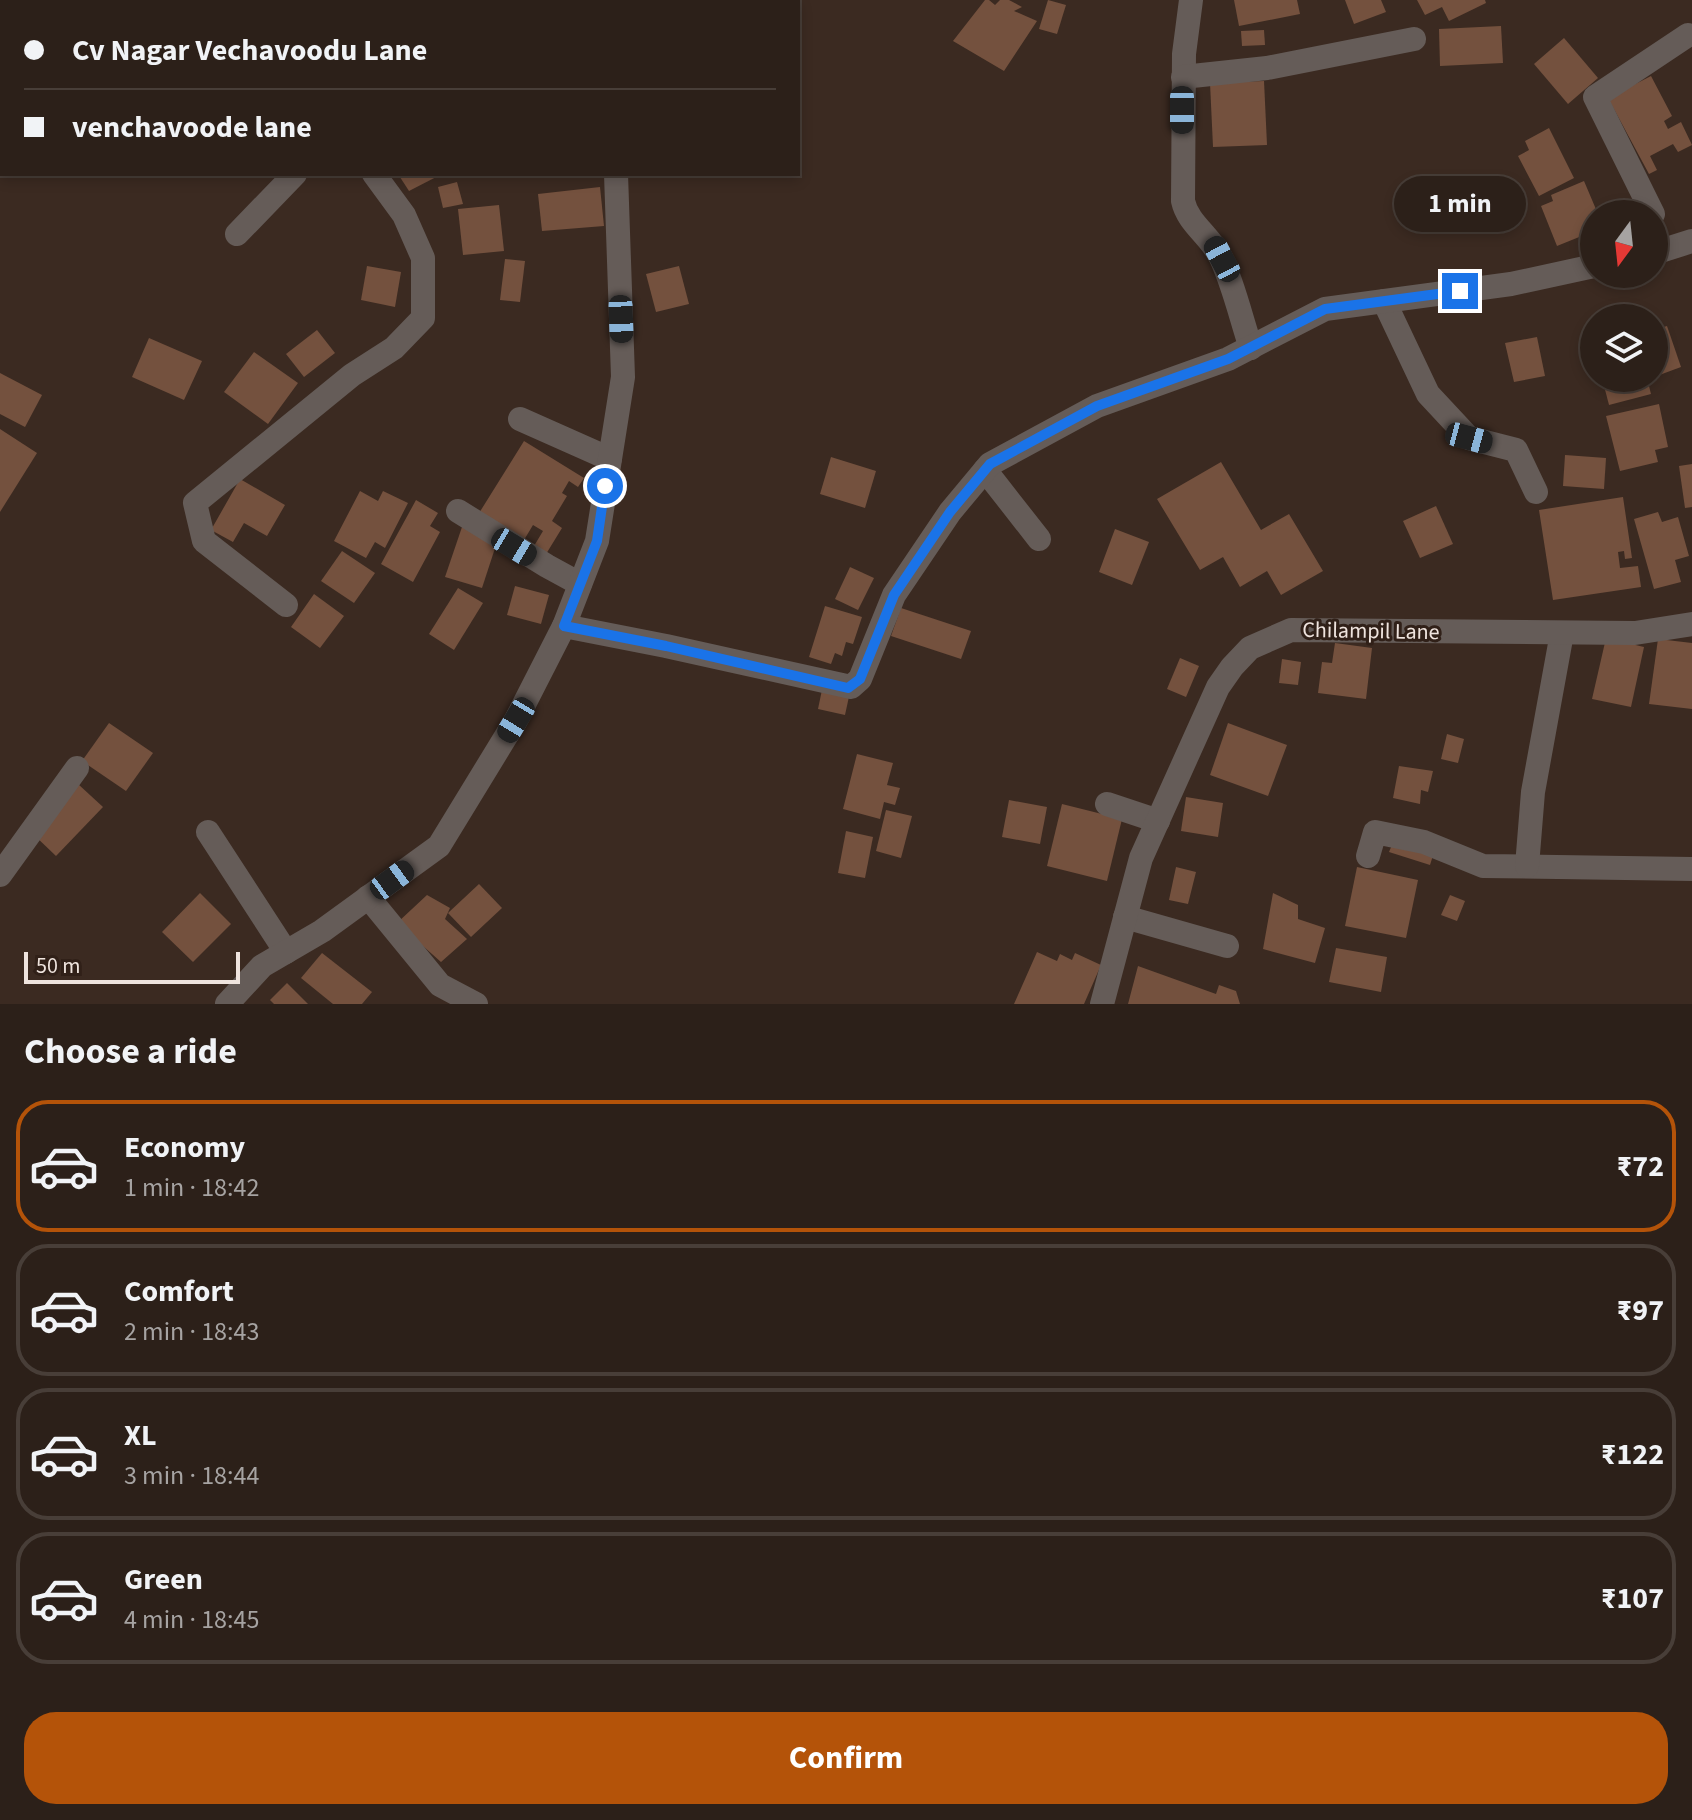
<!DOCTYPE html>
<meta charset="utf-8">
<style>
body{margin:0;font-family:"Source Sans 3",sans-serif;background:#382d26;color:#f1f3f6;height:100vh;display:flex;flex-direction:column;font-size:30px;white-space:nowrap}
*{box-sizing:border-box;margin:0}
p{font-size:26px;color:#a6a3a2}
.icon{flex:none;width:44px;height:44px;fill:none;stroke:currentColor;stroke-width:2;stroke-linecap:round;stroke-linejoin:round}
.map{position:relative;height:1004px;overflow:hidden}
.side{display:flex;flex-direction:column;background:#2c2019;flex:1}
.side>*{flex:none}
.banner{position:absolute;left:0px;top:0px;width:800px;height:176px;box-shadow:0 4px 12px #0003,0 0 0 2px #483e38;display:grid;align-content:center;height:176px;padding:0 24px;background:#2c2019}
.needle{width:52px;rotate:195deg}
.tools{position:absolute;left:1580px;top:200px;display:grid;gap:16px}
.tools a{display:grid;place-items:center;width:88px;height:88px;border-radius:50%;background:#2c2019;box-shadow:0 4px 12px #0003,0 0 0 2px #483e38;font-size:40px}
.scale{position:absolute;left:24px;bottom:20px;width:216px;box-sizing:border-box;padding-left:8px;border:4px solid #efe4de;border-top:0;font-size:22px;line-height:28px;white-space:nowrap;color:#efe4de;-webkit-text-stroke:6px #302018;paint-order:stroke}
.end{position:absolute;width:36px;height:36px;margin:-18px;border:10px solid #1a73e8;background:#fff;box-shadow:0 0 0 4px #fff}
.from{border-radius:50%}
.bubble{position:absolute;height:56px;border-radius:28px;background:#2c2019;box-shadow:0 4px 12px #0003,0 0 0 2px #483e38;font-size:26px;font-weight:700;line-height:56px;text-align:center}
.car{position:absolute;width:24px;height:48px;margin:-24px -12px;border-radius:10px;box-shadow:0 0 6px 2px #0007;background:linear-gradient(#222 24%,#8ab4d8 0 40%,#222 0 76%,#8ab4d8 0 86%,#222 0)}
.banner b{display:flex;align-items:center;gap:28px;height:76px;font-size:30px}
.banner b+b{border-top:2px solid #483e38}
.banner i{width:20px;height:20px;background:#f1f3f6}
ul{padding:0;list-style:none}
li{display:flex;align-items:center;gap:24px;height:132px;margin:0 16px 12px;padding:0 8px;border:4px solid #483e38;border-radius:32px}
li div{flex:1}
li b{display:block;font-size:30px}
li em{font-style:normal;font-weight:700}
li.on{border-color:#b45309}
li>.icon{width:72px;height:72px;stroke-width:1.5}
h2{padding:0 24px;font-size:36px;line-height:96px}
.cta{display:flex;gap:16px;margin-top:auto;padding:16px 24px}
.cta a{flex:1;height:92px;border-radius:32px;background:#b45309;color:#fff;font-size:32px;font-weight:700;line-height:92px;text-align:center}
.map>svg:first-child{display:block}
</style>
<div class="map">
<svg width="1692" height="1004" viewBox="0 0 1692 1004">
<rect width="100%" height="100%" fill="#3b2a21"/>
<g fill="#74513e">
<polygon points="985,0 989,0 995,5 1000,0 1009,0 1022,7 1014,11 1037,21 1004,71 953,41"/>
<polygon points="1048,0 1066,5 1057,34 1039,29"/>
<polygon points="1234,0 1297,0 1300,14 1239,26"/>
<polygon points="1345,0 1381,0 1386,12 1354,24"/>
<polygon points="1417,0 1485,0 1486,3 1449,21 1442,7 1425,15"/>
<polygon points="1501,26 1503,63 1440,66 1439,29"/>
<polygon points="1264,30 1265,45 1242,46 1241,31"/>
<polygon points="1564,38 1598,78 1568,104 1534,64"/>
<polygon points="1651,76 1672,116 1664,121 1668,129 1681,122 1692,145 1678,152 1673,144 1650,156 1657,170 1649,174 1608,98"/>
<polygon points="1264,81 1267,145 1213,147 1210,83"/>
<polygon points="1549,128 1574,178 1539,196 1518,156 1529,150 1525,141"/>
<polygon points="398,174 442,174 409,191"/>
<polygon points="1584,181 1598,214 1594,214 1594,231 1557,246 1541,206 1553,201 1551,195"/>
<polygon points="457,182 463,204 443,208 438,187"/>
<polygon points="600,187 604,226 542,231 538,194"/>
<polygon points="499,205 504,251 463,255 458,209"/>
<polygon points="505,259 525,261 520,302 500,300"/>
<polygon points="367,266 401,272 395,307 361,300"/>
<polygon points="679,266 689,304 656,312 646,274"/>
<polygon points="1667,326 1681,367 1654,377 1654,330"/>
<polygon points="317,330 335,353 304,377 286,354"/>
<polygon points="1537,337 1545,376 1514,382 1505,343"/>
<polygon points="149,338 202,361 184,400 132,377"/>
<polygon points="254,352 298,383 268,424 224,392"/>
<polygon points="0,373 42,395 25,427 0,414"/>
<polygon points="1602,378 1647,378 1651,394 1609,405"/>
<polygon points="1659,404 1668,447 1655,450 1658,462 1620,471 1606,416"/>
<polygon points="0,429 37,453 0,512"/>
<polygon points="524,441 584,478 578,487 569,481 562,493 567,496 552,521 562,528 543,559 531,551 543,531 533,525 521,545 476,518"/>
<polygon points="1565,455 1606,458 1604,489 1563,486"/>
<polygon points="831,457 876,471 865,508 820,494"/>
<polygon points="1221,462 1261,530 1289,514 1323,571 1281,595 1267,571 1240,587 1223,557 1200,570 1157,499"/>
<polygon points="1692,464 1692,507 1685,508 1679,466"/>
<polygon points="240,479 285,505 267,536 244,523 233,542 211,530"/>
<polygon points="360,491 378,501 383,491 408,503 385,548 375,542 366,558 334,541"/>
<polygon points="1623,497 1632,558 1625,559 1624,551 1618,552 1620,568 1638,566 1641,587 1553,600 1539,510"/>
<polygon points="416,500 438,513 430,526 440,532 413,582 381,564"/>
<polygon points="1436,506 1453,544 1420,558 1403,521"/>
<polygon points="1658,512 1662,522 1678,517 1689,556 1675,560 1681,582 1654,589 1634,519"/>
<polygon points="462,527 498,539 482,588 445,577"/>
<polygon points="1115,529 1149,542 1132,585 1099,572"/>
<polygon points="342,551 375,573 354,603 321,581"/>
<polygon points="850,567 874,578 858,610 835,599"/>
<polygon points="515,586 549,595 541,624 507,615"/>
<polygon points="458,588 483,603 454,650 429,634"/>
<polygon points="314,594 344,616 320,648 291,627"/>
<polygon points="825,606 862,617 853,644 846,642 842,656 835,653 831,664 809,657"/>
<polygon points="901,608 971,631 961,659 891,636"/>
<polygon points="1606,638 1644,647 1631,707 1592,699"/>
<polygon points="1658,639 1692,643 1692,709 1649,704"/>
<polygon points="1335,643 1372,648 1366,699 1318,693 1322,662 1332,663"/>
<polygon points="1180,658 1199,666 1186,697 1167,689"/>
<polygon points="1282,659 1301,662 1298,685 1279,683"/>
<polygon points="823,685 850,692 845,715 818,709"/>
<polygon points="109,723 153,753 126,791 82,761"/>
<polygon points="1228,723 1287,745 1268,796 1210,775"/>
<polygon points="1447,734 1464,739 1458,763 1441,759"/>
<polygon points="857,754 893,763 887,785 900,788 895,805 884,802 880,819 843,809"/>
<polygon points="1399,766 1433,771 1428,792 1421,790 1420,804 1393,798"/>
<polygon points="78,784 103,807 56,856 32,833"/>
<polygon points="1186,797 1223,803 1218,837 1181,831"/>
<polygon points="1009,800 1047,807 1040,844 1002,837"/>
<polygon points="1062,804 1122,819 1107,881 1047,866"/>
<polygon points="886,810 912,816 901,858 876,851"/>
<polygon points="846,831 873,837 865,878 838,873"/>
<polygon points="1394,840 1434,852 1430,865 1389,852"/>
<polygon points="1176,867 1196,872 1188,904 1169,900"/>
<polygon points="1357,867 1418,880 1406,938 1345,926"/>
<polygon points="479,884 502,908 471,937 448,913"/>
<polygon points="200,893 231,924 193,962 162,932"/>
<polygon points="1273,893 1298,905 1298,919 1325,928 1315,963 1263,949"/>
<polygon points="427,895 450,908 445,919 467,939 441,962 397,923"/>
<polygon points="1450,895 1465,901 1457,921 1441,915"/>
<polygon points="1336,948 1387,957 1381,992 1329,982"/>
<polygon points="1037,952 1057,961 1060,954 1072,960 1075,953 1101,965 1084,1004 1014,1004"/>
<polygon points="322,953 372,992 362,1004 333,1004 301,978"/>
<polygon points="1138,966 1216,994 1219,985 1236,991 1240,1004 1128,1004"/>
<polygon points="287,983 308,1004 274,1004 270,1000"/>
</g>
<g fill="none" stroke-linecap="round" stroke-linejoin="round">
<g stroke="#655c58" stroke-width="24">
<polyline points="134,0 137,2"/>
<polyline points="513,0 515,2"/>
<path d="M1191,0l-7,54 -1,147c5,23 28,35 38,57 13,28 20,60 30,90"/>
<polyline points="1183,77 1267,68 1414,39"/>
<polyline points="1653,214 1595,97 1688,35"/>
<polyline points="237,234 295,174"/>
<polyline points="1654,253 1692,241"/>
<polyline points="1384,301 1428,394 1469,438 1516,450 1536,492"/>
<polyline points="520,419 610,459"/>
<polyline points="985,470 1039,539"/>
<polyline points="458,511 547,566 580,584"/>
<polyline points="286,605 204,541 195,503 352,375 394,348 423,318 423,258 404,215 374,174"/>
<polyline points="564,626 597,541 623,377 616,174"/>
<polyline points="1107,804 1158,821"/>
<polyline points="208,832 286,952"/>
<polyline points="1368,856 1375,832 1424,842 1483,866 1692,869"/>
<polyline points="1527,866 1533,792 1562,633"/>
<polyline points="0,875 77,768"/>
<polyline points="368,897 440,985 476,1004"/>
<polyline points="1125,917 1227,946"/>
<polyline points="227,1004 262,966 322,931 439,846 516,720 564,626 666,646 851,687 860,679 894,595 950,512 990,464 1097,406 1228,359 1325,309 1511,284 1594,266"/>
<polyline points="1102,1004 1141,858 1218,687 1232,667 1250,648 1291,630 1635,633 1692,624"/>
</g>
</g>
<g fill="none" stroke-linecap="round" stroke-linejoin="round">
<polyline stroke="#1a73e8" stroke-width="10" points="605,486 597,541 564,626 666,646 848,688 860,679 894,595 950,512 990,464 1097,406 1228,359 1325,309 1460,291"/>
</g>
<g text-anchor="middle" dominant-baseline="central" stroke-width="6" stroke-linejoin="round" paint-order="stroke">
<g font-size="22" fill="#efe4de" stroke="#302018">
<text transform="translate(1371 631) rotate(1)">Chilampil Lane</text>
</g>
</g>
</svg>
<div class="tools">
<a><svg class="needle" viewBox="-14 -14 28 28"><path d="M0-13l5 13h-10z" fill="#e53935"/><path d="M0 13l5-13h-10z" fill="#a6a3a2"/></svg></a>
<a><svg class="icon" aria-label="layers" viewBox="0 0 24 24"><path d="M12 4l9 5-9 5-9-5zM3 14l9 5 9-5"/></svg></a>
</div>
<div class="scale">50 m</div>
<i class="end from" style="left:605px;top:486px"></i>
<i class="end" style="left:1460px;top:291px"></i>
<div class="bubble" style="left:1394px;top:176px;width:132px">1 min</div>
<i class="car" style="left:1182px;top:110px;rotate:180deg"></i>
<i class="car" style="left:1222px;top:259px;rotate:332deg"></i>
<i class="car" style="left:621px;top:319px;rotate:178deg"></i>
<i class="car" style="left:1469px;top:438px;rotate:105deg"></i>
<i class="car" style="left:514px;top:547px;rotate:121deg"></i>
<i class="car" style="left:516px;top:720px;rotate:211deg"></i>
<i class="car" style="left:392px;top:880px;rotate:54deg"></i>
<div class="banner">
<b><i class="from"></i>Cv Nagar Vechavoodu Lane</b>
<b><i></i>venchavoode lane</b>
</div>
</div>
<section class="side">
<h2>Choose a ride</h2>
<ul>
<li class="on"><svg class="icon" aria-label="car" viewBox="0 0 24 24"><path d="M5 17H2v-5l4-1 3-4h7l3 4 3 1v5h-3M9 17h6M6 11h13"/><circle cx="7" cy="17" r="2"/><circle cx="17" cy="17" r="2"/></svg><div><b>Economy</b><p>1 min · 18:42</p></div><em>₹72</em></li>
<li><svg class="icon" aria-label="car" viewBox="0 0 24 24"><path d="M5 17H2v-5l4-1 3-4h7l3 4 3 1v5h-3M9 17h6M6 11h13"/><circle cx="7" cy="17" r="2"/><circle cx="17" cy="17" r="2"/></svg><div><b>Comfort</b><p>2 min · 18:43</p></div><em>₹97</em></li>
<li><svg class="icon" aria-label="car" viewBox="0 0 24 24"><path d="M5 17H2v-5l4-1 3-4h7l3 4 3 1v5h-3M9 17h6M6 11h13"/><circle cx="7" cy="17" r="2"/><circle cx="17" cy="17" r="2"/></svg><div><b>XL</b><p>3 min · 18:44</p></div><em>₹122</em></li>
<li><svg class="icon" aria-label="car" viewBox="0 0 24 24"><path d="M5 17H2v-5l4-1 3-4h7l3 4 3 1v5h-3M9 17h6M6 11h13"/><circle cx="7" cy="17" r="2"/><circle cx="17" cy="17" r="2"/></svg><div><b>Green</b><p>4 min · 18:45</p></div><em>₹107</em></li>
</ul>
<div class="cta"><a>Confirm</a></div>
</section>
